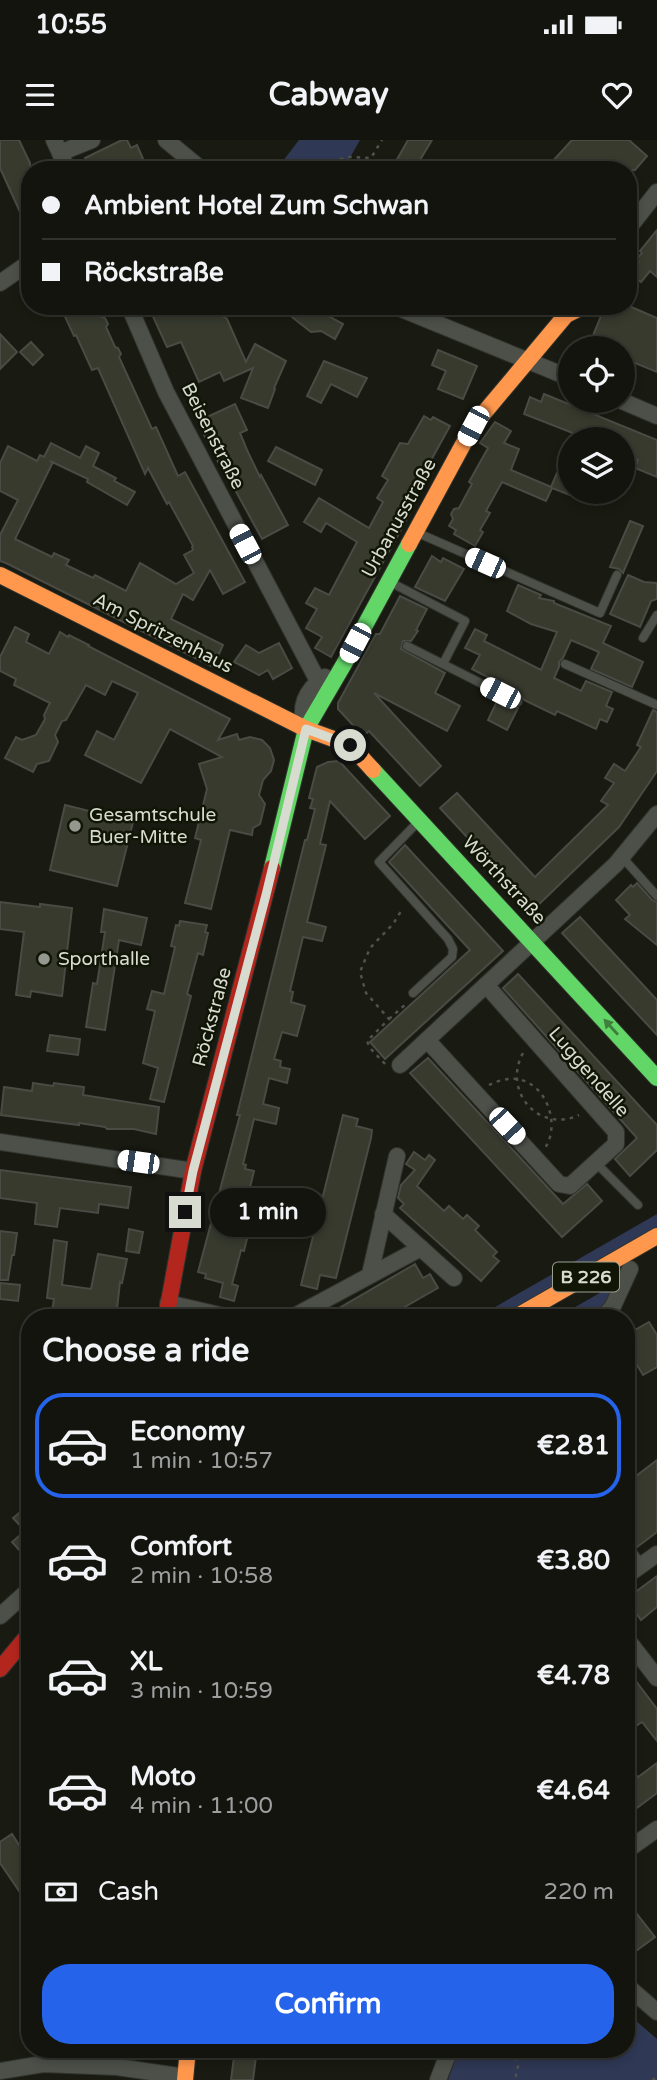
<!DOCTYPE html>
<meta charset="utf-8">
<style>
body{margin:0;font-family:"Varela Round",sans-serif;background:#1c1d17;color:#f1f3f6;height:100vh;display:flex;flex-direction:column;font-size:26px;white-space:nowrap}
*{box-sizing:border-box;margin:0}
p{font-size:23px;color:#9d9e9e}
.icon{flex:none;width:38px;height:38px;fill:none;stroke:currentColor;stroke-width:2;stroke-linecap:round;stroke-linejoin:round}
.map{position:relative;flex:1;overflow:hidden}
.details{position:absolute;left:21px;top:1169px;width:614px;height:749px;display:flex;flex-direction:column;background:#13140e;border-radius:28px;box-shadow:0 4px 10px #0003,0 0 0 2px #32332e}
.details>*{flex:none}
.hud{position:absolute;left:21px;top:21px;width:616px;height:154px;border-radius:28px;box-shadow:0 4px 10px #0003,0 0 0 2px #32332e;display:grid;align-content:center;height:154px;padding:0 21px;background:#13140e}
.controls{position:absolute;left:558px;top:196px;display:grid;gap:14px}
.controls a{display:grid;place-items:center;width:77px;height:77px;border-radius:50%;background:#13140e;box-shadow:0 4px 10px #0003,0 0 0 2px #32332e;font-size:35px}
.end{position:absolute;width:32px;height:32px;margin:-16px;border:9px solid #d7dbd0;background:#111;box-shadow:0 0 0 4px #111}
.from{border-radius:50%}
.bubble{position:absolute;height:49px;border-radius:24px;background:#13140e;box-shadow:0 4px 10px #0003,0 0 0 2px #32332e;font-size:23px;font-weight:700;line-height:49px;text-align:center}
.car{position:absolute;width:21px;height:42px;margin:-21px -10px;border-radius:9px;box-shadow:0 0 5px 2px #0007;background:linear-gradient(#fff 24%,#345 0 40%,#fff 0 76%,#345 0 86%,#fff 0)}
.hud b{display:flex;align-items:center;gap:24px;height:66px;font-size:26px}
.hud b+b{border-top:2px solid #32332e}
.hud i{width:18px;height:18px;background:#f1f3f6}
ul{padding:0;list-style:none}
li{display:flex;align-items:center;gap:21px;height:105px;margin:0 14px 10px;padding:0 7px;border:4px solid transparent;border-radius:28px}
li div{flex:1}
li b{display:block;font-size:26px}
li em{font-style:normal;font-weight:700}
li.active{border-color:#2563eb}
li>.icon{width:63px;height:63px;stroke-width:1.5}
h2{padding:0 21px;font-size:32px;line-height:84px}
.pay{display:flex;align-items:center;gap:18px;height:77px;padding:0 21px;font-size:26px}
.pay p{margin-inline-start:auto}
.cta{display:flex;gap:14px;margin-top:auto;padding:14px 21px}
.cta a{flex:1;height:80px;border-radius:28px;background:#2563eb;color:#fff;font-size:28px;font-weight:700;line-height:80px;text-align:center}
.status{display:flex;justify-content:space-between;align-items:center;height:49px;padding:0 35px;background:#13140e;direction:ltr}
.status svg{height:19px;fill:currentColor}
header{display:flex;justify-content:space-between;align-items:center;height:91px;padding:0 21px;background:#13140e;font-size:32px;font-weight:700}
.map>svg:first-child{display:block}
</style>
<div class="status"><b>10:55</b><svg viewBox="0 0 49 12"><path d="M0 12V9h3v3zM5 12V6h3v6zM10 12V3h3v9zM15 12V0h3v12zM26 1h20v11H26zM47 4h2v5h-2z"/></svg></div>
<header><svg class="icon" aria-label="menu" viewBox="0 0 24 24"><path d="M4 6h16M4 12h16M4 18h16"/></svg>Cabway<svg class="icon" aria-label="heart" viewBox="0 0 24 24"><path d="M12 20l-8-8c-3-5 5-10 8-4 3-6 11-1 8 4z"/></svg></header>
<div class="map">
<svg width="657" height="1940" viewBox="0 0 657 1940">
<rect width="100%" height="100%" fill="#191b12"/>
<g fill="#2f3854">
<polygon points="299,0 360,0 343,30 276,30"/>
<polygon points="657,1074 657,1087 499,1178 476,1178"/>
<polygon points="619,1142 601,1173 595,1177 587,1176 583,1178 556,1178"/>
<polygon points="627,1873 657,1899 657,1940 448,1940 459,1909 626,1909"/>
</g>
<g fill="#373a2d" stroke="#494b44" stroke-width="2">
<polygon points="0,0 19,0 30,23 30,94 0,28"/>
<polygon points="122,0 127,0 131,8 137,5 148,30 91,30 85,18"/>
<polygon points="408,0 432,0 414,30 391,30"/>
<polygon points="572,0 629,0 647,16 635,30 558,30 551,23"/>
<polygon points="657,90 657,137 650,131 641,142 630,133 639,122 636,120 642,113 640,111"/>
<polygon points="60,166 97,166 101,177 105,178 108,184 106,187 115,207 118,208 121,214 119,217 152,289 156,287 178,336 185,332 245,442 223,454 210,430 193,460 183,454 171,479 223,505 213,527 6,423 0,421 0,395 18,360 0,351 0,323 8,306 37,321 40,315 44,317 51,303 80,318 86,306 99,313 93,326 116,338 114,341 135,352 127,365 87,342 88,339 50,321 53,322 15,399 52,417 54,413 69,420 66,425 93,438 95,435 126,451 140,423 176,444 194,433 184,415 193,410 192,407 193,406 169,362 167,364 148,328 145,334 98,228 92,230 76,195 74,196"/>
<polygon points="158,166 185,166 189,175 208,166 227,179 246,222 255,204 286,221 274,248 275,249 268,268 241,258 253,228 224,241 220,232 199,242 181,202 167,207 150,170"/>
<polygon points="278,166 338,166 330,177 343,184 335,199 321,191 311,192"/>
<polygon points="605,166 629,166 657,178 657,232 623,218 623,208 588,208"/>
<polygon points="0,194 17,212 0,229"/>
<polygon points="31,202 43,215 33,225 20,212"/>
<polygon points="438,210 477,226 463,259 438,249 446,231 432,225"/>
<polygon points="324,221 367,238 357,257 331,244 321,263 307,256"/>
<polygon points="544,254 657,300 657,337 635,328 638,320 623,314 623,299 588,299 524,274 530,257 541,262"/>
<polygon points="235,264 247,290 240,293 247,310 260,337 261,335 288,385 262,399 222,326 218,322 214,305 211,306 204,295 201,282 208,279 207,277"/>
<polygon points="424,276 431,280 433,277 450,286 413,353 414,357 405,372 409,375 331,517 315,508 322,497 306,488 317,469 306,463 315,448 329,455 357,402 326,383 321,392 304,382 319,358 369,388 383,362 377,358 388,340 382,336 400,303 408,304"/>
<polygon points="495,282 511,291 504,303 519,309 511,330 551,347 557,333 570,339 570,355 552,348 546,361 502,342 486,371 490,373 480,390 483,392 475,406 454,394 456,390 449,386 453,379 451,374 454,369 459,368 472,344 469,342 488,308 480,303"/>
<polygon points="276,307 322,330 315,345 268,321"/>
<polygon points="630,381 643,386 623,433 619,429 610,427"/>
<polygon points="432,416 441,422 443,418 464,429 445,461 415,447"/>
<polygon points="628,435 644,442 657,443 657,459 651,461 640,487 610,474"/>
<polygon points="518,445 541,455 539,458 554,461 554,463 611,486 603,503 643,522 632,547 591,529 599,512 571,500 563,518 559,522 559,527 554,538 581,551 586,541 612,552 606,566 613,569 607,582 600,579 596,589 557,571 555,575 524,560 521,556 504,548 505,546 472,529 480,515 465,508 475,489 487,495 484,501 541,530 557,492 531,484 507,471"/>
<polygon points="400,456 427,469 416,490 418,491 411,501 403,501 401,509 445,533 435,553 460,566 447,591 374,553 441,626 420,646 369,591 363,596 338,569 338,563 376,494 380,494"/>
<polygon points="15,487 29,494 26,502 49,514 60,492 68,497 69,495 89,505 88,506 230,579 218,600 237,594 239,600 250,597 262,600 270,608 274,620 271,631 263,640 259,655 265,664 260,684 253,688 252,695 230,690 211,769 185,763 201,700 195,698 207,649 199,624 222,617 170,589 141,643 85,615 97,591 114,600 138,553 112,541 105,555 86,545 66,580 62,581 55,595 58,602 49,621 37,624 33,632 5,618 16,597 22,600 36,595 45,579 44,575 50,563 14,545 16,539 0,531 0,517"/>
<polygon points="279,503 292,528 273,539 268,530 259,535 234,522 246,505 259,513"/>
<polygon points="498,559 518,568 507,590 488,580"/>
<polygon points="653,570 657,572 657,631 619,687 534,769 440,668 457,653 535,737 608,665 601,661 614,643 605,638 614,624 625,631 641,607 637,605"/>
<polygon points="339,621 390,676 365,699 330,661 320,704 326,705 307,782 326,787 322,801 303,797 290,851 293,852 291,862 305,866 297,896 282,892 274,919 281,921 280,927 290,929 287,943 269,938 263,964 279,968 276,984 254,979 243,1024 246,1025 245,1029 254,1031 246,1064 239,1062 232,1091 248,1095 244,1111 241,1110 232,1144 238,1146 234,1161 220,1157 223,1143 205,1138 206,1134 198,1132 240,975 237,975 305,700 307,700 315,669 310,668 313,659 309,658 317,627 328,622"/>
<polygon points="65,665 133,682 117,746 50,730"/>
<polygon points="405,705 503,811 385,919 370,902 470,810 389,722"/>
<polygon points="637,743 652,760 657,762 657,805 625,779 630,775 616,760 631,745 633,747"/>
<polygon points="0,762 40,767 40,764 72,768 62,856 31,851 30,857 16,855 24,792 0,789"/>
<polygon points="104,769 147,778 141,805 119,800 105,890 86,887 93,843 97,844 105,792 101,792"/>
<polygon points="580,777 657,860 657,895 562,793"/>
<polygon points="180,781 207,785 205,792 208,793 203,815 198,813 187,854 191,856 164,962 150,959 158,928 143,923 155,871 147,869 152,851 164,854 175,807 171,806 176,785 179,786"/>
<polygon points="518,834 657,985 657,1010 630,1036 615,1019 637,998 503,848"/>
<polygon points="50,895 80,899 78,915 47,911"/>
<polygon points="428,918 563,1064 587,1044 602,1061 562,1097 410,933"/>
<polygon points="33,943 53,946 54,943 84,947 83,955 159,967 156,994 134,989 107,989 105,987 79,983 79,985 1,975 4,947 32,951"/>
<polygon points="343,975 358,979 356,986 372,990 371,998 336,1138 320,1135 317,1149 301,1145"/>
<polygon points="414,1012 425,1020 429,1015 435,1020 417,1046 444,1071 449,1066 463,1079 467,1075 479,1086 475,1090 497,1112 493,1116 499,1121 481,1141 400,1068 404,1064 398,1058 401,1045 415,1030 406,1024"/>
<polygon points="0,1030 131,1047 128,1068 99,1064 98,1073 60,1068 57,1087 35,1084 37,1063 0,1058"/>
<polygon points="129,1089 143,1092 139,1113 126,1111"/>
<polygon points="0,1091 17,1093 14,1115 12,1115 8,1140 0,1140"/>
<polygon points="54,1100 67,1102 62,1145 91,1149 98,1114 127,1119 122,1143 120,1142 116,1178 51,1178 54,1159 47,1158"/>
<polygon points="415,1124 423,1138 430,1134 438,1148 403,1168 392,1178 322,1178"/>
<polygon points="0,1143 20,1145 18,1161 0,1159"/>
<polygon points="649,1182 657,1195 657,1227 643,1235 626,1207 626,1195"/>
<polygon points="657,1320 657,1392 637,1407 633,1404 626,1405 626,1323 636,1336"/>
<polygon points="30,1364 30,1422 12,1402 25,1391 13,1378"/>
<polygon points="657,1436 657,1467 641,1480 626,1459"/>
<polygon points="626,1528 657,1569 657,1601 642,1582 636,1586 626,1573"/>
<polygon points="626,1622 638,1637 657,1623 657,1653 626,1676"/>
<polygon points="12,1694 30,1722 30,1767 0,1723 0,1702"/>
<polygon points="626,1760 655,1797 636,1811 626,1799"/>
<polygon points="235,1909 257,1909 253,1940 231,1940"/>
</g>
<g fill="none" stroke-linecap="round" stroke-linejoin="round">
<defs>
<g id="lane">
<polyline points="418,393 600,473 617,435"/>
<polyline points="390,442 465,481 443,524"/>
<polyline points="643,498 657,475"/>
<polyline points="407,506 518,562"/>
<polyline points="565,524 657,565"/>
<polyline points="622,717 657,756"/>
<polyline points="413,853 452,817 453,809 448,799 379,722 418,682"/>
<polyline points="596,1023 638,1065"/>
<polyline points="631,1410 642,1425"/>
</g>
<g id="street">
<polyline points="54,0 68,30"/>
<polyline points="166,0 202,30"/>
<polyline points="60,13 92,0"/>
<polyline points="628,89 657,52"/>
<polyline points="0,143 30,122"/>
<polyline points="129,166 166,252 318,541 329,549"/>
<polyline points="394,166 570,238"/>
<polyline points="622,261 657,276"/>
<path d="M306,589c-8,-21 -1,-39 19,-52"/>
<polyline points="427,900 559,1044 570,1046 616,1004 616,992 486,845"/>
<polyline points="400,925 616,724 657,674"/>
<polyline points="0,1002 193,1031"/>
<polyline points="383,1074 454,1138"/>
<polyline points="370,1134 397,1016"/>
<polyline points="168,1163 232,1178"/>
<polyline points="291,1178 421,1108"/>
<polyline points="603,1178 613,1166 630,1129"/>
<polyline points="626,1436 657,1414"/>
<polyline points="0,1476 30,1449"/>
<polyline points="626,1498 657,1538"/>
<polyline points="626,1711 657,1689"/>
<polyline points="626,1845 657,1872"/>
<polyline points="0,1931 43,1924 117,1927 185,1937"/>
<polyline points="438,1940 450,1909"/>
</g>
<g id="fast">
<polyline points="373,630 657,938"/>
<polyline points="272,728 306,589 344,524 409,404"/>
</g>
<g id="slow">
<polyline points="409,404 473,286 566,175 584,166"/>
<polyline points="0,435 306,589 350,605 373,630"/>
<polyline points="514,1178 657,1096"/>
<polyline points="185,1940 188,1909"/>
</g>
<g id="jam">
<polyline points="166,1178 193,1031 272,728"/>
<polyline points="0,1529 30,1493"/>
</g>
</defs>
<use href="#lane" stroke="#31342e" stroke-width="10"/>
<use href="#street" stroke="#31342e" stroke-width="18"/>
<use href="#fast" stroke="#31342e" stroke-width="18"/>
<use href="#slow" stroke="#31342e" stroke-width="18"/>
<use href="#jam" stroke="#31342e" stroke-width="18"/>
<g stroke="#50524d" stroke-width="2.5" stroke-dasharray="3.5 5" stroke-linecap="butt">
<polyline points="299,30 305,27 350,17 371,18 382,0"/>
<polyline points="389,879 407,863"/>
<path d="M523,913c-21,38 16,81 56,62"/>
<polyline points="385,924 370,908 367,901 389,879 366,853 360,832 370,808 393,784 403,768"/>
<path d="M489,945c8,-4 18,-7 27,-6 30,3 45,45 29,69"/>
<polyline points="513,1909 518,1926 515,1940"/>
<polyline points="652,1940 657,1938"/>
</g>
<use href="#lane" stroke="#4d5049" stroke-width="8"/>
<use href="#street" stroke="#4d5049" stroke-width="16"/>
<use href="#fast" stroke="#63d668" stroke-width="16"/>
<use href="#slow" stroke="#ff974d" stroke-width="16"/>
<use href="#jam" stroke="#b3261e" stroke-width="16"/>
</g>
<defs><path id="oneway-solid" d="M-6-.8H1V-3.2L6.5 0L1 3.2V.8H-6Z" transform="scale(1.75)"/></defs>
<use fill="#3e7f3c" href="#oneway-solid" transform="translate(611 887) rotate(-132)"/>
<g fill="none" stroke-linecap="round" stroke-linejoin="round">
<polyline stroke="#d7dbd0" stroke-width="9" points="185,1072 193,1031 266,755 306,589 350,605"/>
</g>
<g fill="#94988e" stroke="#111506" stroke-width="2.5">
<circle cx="75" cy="686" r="7"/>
<circle cx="44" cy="819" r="7"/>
</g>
<g text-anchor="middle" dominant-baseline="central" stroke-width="5" stroke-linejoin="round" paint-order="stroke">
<rect fill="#111506" stroke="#9ca093" stroke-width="2" x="553" y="1122.5" width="66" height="29" rx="5"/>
<g font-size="18" font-weight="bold" fill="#d7dbd0">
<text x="586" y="1137">B 226</text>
</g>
<g font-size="19" fill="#d7dbd0" stroke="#111506">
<text transform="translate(213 296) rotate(63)">Beisenstraße</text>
<text transform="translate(399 378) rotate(-61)">Urbanusstraße</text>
<text transform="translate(163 493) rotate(27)">Am Spritzenhaus</text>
<text transform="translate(504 740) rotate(47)">Wörthstraße</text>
<text transform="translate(212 877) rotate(-75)">Röckstraße</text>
<text transform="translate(589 932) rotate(49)">Luggendelle</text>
</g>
<g font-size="19" fill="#d7dbd0" stroke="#111506" text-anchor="start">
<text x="89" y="675">Gesamtschule<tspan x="89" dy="22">Buer-Mitte</tspan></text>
<text x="58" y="819">Sporthalle</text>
</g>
</g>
</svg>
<div class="controls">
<a><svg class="icon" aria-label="locate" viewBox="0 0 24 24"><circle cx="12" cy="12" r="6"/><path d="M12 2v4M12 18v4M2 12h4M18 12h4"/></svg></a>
<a><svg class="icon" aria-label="layers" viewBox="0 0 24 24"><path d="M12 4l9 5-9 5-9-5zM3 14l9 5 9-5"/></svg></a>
</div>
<i class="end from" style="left:350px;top:605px"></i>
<i class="end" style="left:185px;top:1072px"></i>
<div class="bubble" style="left:210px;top:1048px;width:116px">1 min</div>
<i class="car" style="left:473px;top:286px;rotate:208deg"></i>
<i class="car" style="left:245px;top:404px;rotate:332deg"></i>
<i class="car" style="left:485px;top:423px;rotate:294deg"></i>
<i class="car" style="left:355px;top:503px;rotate:208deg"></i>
<i class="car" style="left:500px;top:553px;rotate:297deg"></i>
<i class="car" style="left:507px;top:986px;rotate:137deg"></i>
<i class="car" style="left:138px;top:1022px;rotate:278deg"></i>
<div class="hud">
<b><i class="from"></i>Ambient Hotel Zum Schwan</b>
<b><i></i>Röckstraße</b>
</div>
<section class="details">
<h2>Choose a ride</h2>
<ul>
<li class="active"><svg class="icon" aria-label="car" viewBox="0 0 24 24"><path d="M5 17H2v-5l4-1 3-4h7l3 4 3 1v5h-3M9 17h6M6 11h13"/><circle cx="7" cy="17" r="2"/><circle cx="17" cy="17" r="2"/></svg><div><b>Economy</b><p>1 min · 10:57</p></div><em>€2.81</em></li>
<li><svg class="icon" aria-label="car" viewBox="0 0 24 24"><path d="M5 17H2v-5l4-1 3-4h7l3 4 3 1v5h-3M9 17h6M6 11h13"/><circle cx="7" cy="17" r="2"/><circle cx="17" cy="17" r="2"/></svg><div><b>Comfort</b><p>2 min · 10:58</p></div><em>€3.80</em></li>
<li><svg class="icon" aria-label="car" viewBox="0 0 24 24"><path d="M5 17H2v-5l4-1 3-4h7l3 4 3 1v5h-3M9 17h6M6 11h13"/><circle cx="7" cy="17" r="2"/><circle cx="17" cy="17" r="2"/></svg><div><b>XL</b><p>3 min · 10:59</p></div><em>€4.78</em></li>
<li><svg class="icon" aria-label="car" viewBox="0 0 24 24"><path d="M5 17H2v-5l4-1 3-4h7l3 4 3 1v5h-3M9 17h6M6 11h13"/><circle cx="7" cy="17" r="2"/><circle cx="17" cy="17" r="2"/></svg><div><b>Moto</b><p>4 min · 11:00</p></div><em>€4.64</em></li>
</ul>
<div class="pay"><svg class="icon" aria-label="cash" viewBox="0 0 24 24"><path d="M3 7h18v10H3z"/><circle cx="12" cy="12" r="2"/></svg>Cash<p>220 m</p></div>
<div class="cta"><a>Confirm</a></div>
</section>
</div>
